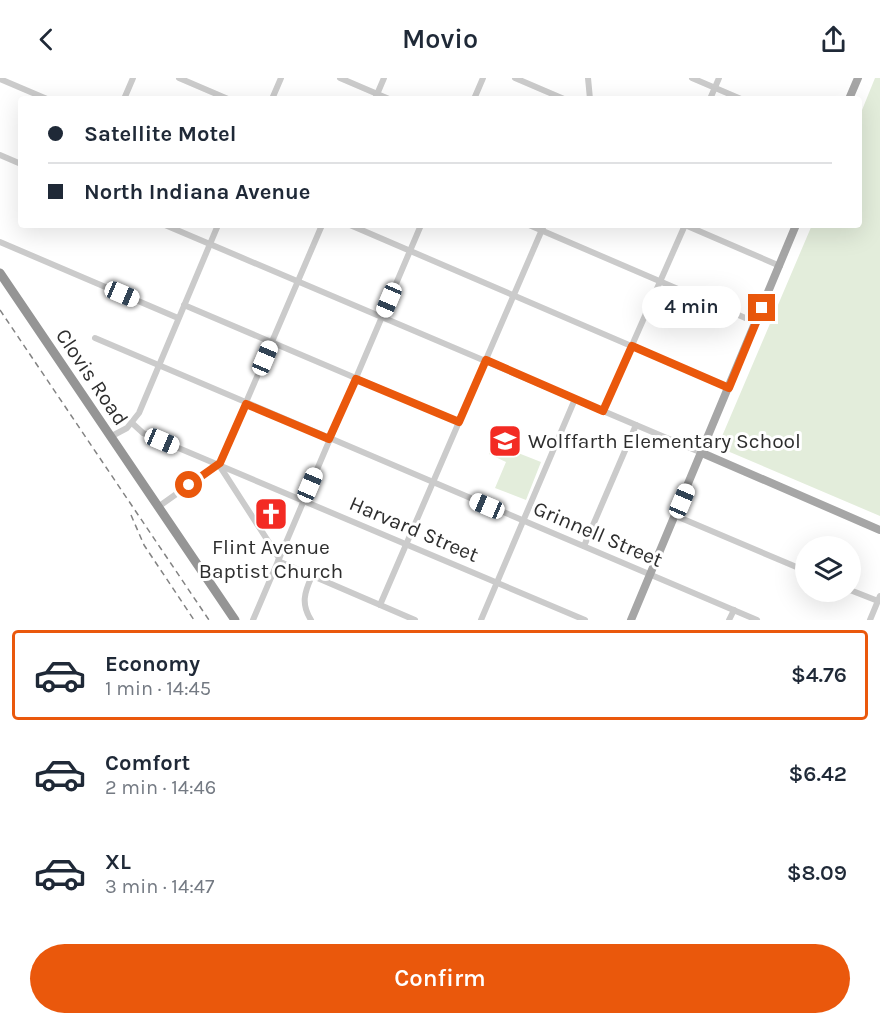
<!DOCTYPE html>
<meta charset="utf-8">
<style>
body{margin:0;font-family:Karla,sans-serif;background:#f6f6f7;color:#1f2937;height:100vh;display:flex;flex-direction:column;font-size:22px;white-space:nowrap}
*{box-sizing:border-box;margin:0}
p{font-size:20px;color:#747a83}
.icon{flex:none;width:33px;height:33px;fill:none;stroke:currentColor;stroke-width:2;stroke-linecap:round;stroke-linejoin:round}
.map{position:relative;height:542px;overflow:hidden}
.details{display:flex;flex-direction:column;background:#fff;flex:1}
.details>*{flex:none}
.banner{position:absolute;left:18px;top:18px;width:844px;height:132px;border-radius:6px;box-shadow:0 6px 24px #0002;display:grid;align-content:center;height:132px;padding:0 30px;background:#fff}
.controls{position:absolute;left:795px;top:458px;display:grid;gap:12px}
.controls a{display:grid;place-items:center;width:66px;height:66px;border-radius:50%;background:#fff;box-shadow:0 6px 24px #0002;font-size:30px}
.end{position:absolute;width:27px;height:27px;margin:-14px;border:8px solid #ea580c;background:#fff;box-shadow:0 0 0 3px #fff}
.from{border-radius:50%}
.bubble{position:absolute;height:42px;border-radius:21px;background:#fff;box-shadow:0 6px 24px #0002;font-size:20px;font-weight:600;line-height:42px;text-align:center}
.car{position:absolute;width:18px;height:36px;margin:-18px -9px;border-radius:8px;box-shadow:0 0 4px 2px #0007;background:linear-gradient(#fff 24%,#345 0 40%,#fff 0 76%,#345 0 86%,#fff 0)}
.banner b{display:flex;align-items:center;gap:21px;height:57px;font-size:22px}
.banner b+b{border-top:2px solid #e0e1e3}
.banner i{width:15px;height:15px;background:#1f2937}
ul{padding:10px 0 0;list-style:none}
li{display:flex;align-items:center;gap:18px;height:90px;margin:0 12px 9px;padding:0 18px;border:3px solid transparent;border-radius:6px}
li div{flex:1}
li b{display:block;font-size:22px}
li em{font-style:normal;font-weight:600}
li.on{border-color:#ea580c}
li>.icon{width:54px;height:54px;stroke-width:1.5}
.cta{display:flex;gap:12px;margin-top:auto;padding:12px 30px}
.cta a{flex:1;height:69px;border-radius:36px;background:#ea580c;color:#fff;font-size:24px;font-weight:600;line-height:69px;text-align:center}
header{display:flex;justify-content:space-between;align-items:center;height:78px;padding:0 30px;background:#fff;font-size:27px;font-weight:600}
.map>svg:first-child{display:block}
</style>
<header><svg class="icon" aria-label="back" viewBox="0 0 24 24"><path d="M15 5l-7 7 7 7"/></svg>Movio<svg class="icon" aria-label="share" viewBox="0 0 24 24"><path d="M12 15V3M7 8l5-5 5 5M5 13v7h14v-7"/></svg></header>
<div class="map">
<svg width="880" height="542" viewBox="0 0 880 542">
<rect width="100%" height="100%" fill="#fff"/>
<g fill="#e3eddb">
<polygon points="875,0 880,0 880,438 725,372 720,363 812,147 860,147 860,37"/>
<polygon points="493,365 541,384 526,422 495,410 506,384 489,376"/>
</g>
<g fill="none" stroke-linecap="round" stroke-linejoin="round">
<g stroke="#cbcbcb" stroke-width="6">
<polyline points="179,0 228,21"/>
<polyline points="340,0 389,21"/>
<polyline points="515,0 564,21"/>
<polyline points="588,0 590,21"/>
<polyline points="692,0 741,21"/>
<polyline points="0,1 47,21"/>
<polyline points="124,21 133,0"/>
<polyline points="272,21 281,0"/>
<polyline points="375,21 384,0"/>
<polyline points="474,21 483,0"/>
<polyline points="710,21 719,0"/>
<polyline points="0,77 21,86"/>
<polyline points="165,147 702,375"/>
<polyline points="350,147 729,310"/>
<polyline points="529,147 757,245"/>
<polyline points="685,147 780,188"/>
<polyline points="0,164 178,240"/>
<polyline points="184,227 459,344"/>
<polyline points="95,260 757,542"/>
<polyline points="603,333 685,147"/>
<polyline points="132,345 143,355 585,542"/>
<polyline points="110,359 127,350 139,335 218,147"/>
<polyline points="219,387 279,480"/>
<polyline points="158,429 220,385 322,147"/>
<polyline points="676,438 806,493"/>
<polyline points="584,468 636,347"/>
<polyline points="278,483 415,542"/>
<polyline points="850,512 878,523"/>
<polyline points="380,527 544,147"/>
<polyline points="253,542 421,147"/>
<path d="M311,542c-10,-16 -7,-27 1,-44"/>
<polyline points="481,542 575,321"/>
<polyline points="729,542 734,532"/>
<polyline points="870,542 880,518"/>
</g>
<g stroke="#a6a6a6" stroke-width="8">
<polyline points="849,21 858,0"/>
<polyline points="702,375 880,452"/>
<polyline points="631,542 796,147"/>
</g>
<polyline stroke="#959595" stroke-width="9" points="0,195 235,542"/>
<g stroke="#838383" stroke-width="1.5" stroke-dasharray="6 4.5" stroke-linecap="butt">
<polyline points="0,232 209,542"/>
<polyline points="131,437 144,467 194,542"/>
</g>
</g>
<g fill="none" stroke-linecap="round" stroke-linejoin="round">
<polyline stroke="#ea580c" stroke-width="8" points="189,407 220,385 246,326 329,361 356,301 459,344 486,282 603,333 632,268 729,310 762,230"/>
</g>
<defs>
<symbol id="school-square" viewBox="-11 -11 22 22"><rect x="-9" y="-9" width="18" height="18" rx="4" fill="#f32b23" stroke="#fff"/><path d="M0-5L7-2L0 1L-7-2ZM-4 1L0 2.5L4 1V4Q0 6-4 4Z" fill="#fff"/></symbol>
<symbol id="church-square" viewBox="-11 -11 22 22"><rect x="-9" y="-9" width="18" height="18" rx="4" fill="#f32b23" stroke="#fff"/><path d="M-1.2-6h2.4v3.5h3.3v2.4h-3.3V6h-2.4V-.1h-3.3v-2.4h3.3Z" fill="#fff"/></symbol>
</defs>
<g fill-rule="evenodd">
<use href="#school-square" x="486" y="344" width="38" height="38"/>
<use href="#church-square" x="252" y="417" width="38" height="38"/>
</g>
<g text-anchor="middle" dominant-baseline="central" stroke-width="6" stroke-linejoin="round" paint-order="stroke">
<g font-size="21" fill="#2e2e2e" stroke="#fff">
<text transform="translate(92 299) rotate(56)">Clovis Road</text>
<text transform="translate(414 451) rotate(23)">Harvard Street</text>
<text transform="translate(598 456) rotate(23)">Grinnell Street</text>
</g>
<g font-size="21" fill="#2e2e2e" stroke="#fff" text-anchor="start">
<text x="528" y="363">Wolffarth Elementary School</text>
<text x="271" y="469" text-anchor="middle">Flint Avenue<tspan x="271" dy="24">Baptist Church</tspan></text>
</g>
</g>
</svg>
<div class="controls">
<a><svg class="icon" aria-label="layers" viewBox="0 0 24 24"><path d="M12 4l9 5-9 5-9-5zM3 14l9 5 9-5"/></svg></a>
</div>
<i class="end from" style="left:189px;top:407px"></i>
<i class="end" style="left:762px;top:230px"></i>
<div class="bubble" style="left:642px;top:208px;width:99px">4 min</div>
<i class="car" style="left:122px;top:216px;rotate:113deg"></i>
<i class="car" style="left:389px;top:222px;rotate:203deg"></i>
<i class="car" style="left:265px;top:280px;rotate:23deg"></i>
<i class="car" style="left:162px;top:363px;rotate:113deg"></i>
<i class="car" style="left:310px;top:407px;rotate:23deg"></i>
<i class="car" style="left:682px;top:423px;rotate:23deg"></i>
<i class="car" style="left:487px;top:428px;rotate:293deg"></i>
<div class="banner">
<b><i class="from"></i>Satellite Motel</b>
<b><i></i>North Indiana Avenue</b>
</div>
</div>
<section class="details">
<ul>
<li class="on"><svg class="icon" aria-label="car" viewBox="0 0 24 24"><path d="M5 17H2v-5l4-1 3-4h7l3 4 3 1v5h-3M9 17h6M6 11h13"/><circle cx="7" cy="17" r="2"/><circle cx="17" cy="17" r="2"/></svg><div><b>Economy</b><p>1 min · 14:45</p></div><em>$4.76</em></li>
<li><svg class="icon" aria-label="car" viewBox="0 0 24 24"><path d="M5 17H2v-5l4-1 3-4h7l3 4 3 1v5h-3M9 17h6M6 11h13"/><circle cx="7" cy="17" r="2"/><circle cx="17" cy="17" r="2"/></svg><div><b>Comfort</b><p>2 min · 14:46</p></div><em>$6.42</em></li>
<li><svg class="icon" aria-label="car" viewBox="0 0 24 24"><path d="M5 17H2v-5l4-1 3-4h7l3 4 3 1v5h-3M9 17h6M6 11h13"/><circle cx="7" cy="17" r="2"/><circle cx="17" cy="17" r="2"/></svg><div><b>XL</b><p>3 min · 14:47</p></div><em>$8.09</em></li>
</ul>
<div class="cta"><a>Confirm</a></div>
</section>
